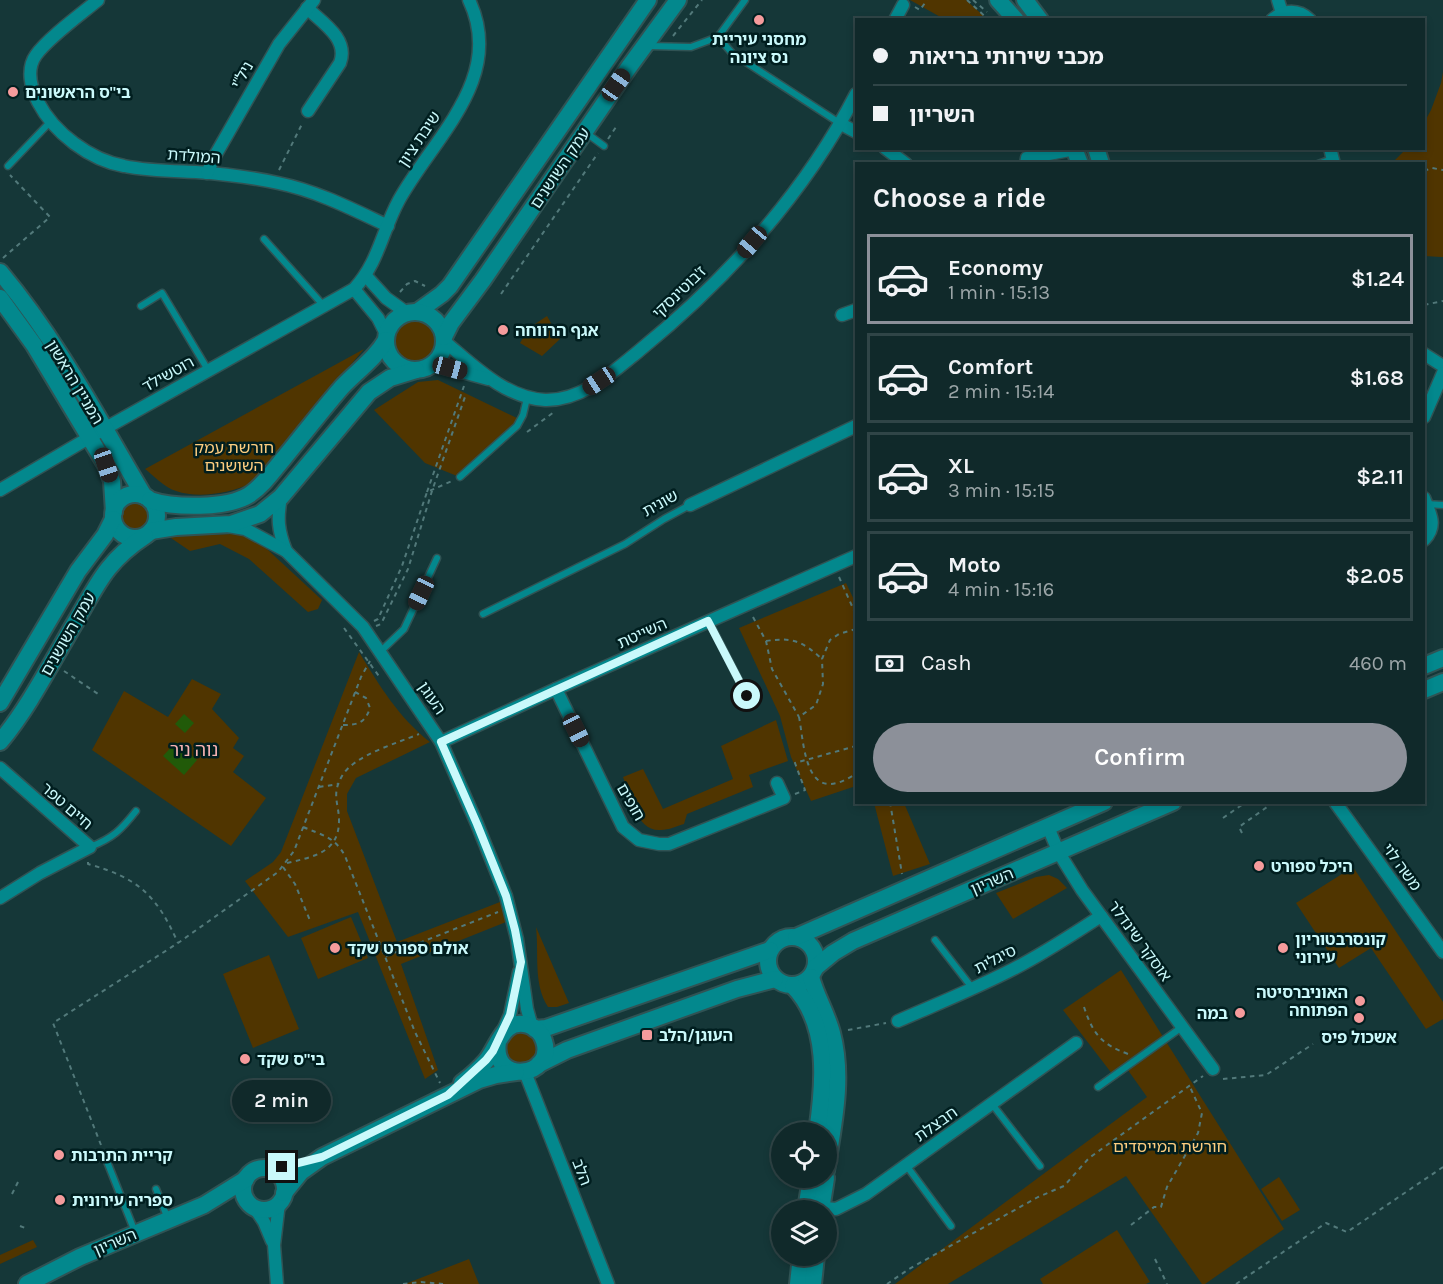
<!DOCTYPE html>
<meta charset="utf-8">
<style>
body{margin:0;font-family:Karla,"Noto Sans Hebrew",sans-serif;background:#1e3536;color:#f1f3f6;height:100vh;display:flex;flex-direction:column;font-size:22px;white-space:nowrap}
*{box-sizing:border-box;margin:0}
p{font-size:20px;color:#9ca6a8}
.icon{flex:none;width:33px;height:33px;fill:none;stroke:currentColor;stroke-width:2;stroke-linecap:round;stroke-linejoin:round}
.map{position:relative;flex:1;overflow:hidden}
.panel{position:absolute;left:855px;top:162px;width:570px;height:642px;display:flex;flex-direction:column;background:#10292a;border-radius:0px;box-shadow:0 3px 9px #0003,0 0 0 2px #304547}
.panel>*{flex:none}
.top-card{position:absolute;left:855px;top:18px;width:570px;height:132px;border-radius:0px;box-shadow:0 3px 9px #0003,0 0 0 2px #304547;display:grid;align-content:center;height:132px;padding:0 18px;background:#10292a}
.tools{position:absolute;left:771px;top:1122px;display:grid;gap:12px}
.tools a{display:grid;place-items:center;width:66px;height:66px;border-radius:50%;background:#10292a;box-shadow:0 3px 9px #0003,0 0 0 2px #304547;font-size:30px}
.end{position:absolute;width:27px;height:27px;margin:-14px;border:8px solid #caf9fb;background:#111;box-shadow:0 0 0 3px #111}
.from{border-radius:50%}
.bubble{position:absolute;height:42px;border-radius:21px;background:#10292a;box-shadow:0 3px 9px #0003,0 0 0 2px #304547;font-size:20px;font-weight:600;line-height:42px;text-align:center}
.car{position:absolute;width:18px;height:36px;margin:-18px -9px;border-radius:8px;box-shadow:0 0 4px 2px #0007;background:linear-gradient(#222 24%,#8ab4d8 0 40%,#222 0 76%,#8ab4d8 0 86%,#222 0)}
.top-card b{display:flex;align-items:center;gap:21px;height:57px;font-size:22px}
.top-card b+b{border-top:2px solid #304547}
.top-card i{width:15px;height:15px;background:#f1f3f6}
ul{padding:0;list-style:none}
li{display:flex;align-items:center;gap:18px;height:90px;margin:0 12px 9px;padding:0 6px;border:3px solid #304547;border-radius:0px}
li div{flex:1}
li b{display:block;font-size:22px}
li em{font-style:normal;font-weight:600}
li.active{border-color:#8c9099}
li>.icon{width:54px;height:54px;stroke-width:1.5}
h2{padding:0 18px;font-size:27px;line-height:72px}
.pay{display:flex;align-items:center;gap:15px;height:66px;padding:0 18px;font-size:22px}
.pay p{margin-inline-start:auto}
.primary-button{display:flex;gap:12px;margin-top:auto;padding:12px 18px}
.primary-button a{flex:1;height:69px;border-radius:36px;background:#8c9099;color:#fff;font-size:24px;font-weight:600;line-height:69px;text-align:center}
.map>svg:first-child{display:block}
</style>
<div class="map">
<svg width="1443" height="1284" viewBox="0 0 1443 1284">
<rect width="100%" height="100%" fill="#153738"/>
<g fill="#503500">
<polygon points="910,0 966,0 987,19 944,19"/>
<polygon points="1443,72 1443,257 1441,257 1424,256 1424,164 1392,163 1406,149 1424,148 1424,123 1431,110 1441,83"/>
<polygon points="547,316 560,339 542,356 520,343 523,338 520,334"/>
<circle cx="415" cy="341" r="23"/>
<path d="M364,349l-112,134c-22,10 -53,16 -76,8 -11,-3 -22,-15 -31,-22z"/>
<polygon points="438,380 519,419 506,434 457,476 425,463 374,410 418,382"/>
<circle cx="135" cy="516" r="18"/>
<polygon points="232,534 253,536 322,600 318,609 308,612 249,559 220,544 190,551 168,536"/>
<polygon points="846,583 856,604 856,786 811,801 791,757 780,716 739,628"/>
<path d="M359,652c20,33 40,66 71,90l-74,36 -9,16v17l50,131 103,-40 6,20 -105,42 37,106 -13,9 -67,-167 -70,25 -43,-56 28,-19 8,-10z"/>
<polygon points="192,679 221,694 212,709 239,738 233,748 244,756 233,772 266,798 231,846 92,750 124,691 168,717"/>
<path d="M776,720l12,41 -39,14 4,12 -66,27 -3,10c-7,2 -15,6 -23,6 -25,2 -31,-35 -38,-53l20,-8 20,40 70,-30 -12,-33z"/>
<polygon points="874,803 904,803 930,864 893,876"/>
<polygon points="1353,867 1443,1002 1443,1019 1426,1029 1371,948 1339,968 1296,903"/>
<polygon points="1049,875 1058,879 1067,888 1013,919 996,893 1036,877"/>
<polygon points="351,917 368,958 318,979 301,938"/>
<path d="M536,927l33,76 -12,4h-9c-15,-23 -9,-54 -12,-80z"/>
<polygon points="269,955 299,1029 253,1048 223,974"/>
<polygon points="1121,970 1284,1229 1205,1284 1202,1284 1126,1176 948,1284 895,1284 1147,1097 1125,1066 1113,1075 1063,1010"/>
<circle cx="521" cy="1048" r="16"/>
<polygon points="1279,1177 1300,1210 1282,1221 1261,1189"/>
<polygon points="1117,1230 1150,1282 1146,1284 1043,1284 1040,1279"/>
<polygon points="33,1240 37,1247 0,1264 0,1255"/>
<polygon points="469,1259 479,1284 405,1284"/>
</g>
<g fill="#215a09">
<polygon points="184,714 194,723 185,733 175,724"/>
<polygon points="176,742 197,760 184,775 163,756"/>
</g>
<g fill="none" stroke-linecap="round" stroke-linejoin="round">
<defs>
<g id="service">
<polyline points="718,37 732,53 841,124"/>
<polyline points="649,46 691,47 718,37 745,0"/>
<polyline points="585,132 604,146"/>
<polyline points="1318,164 1332,159"/>
<polyline points="8,166 51,121"/>
<polyline points="264,239 323,305"/>
<polyline points="141,306 162,293 208,370"/>
<polyline points="460,477 517,426 523,415 527,398"/>
<polyline points="1426,504 1443,505"/>
<polyline points="483,614 625,544 664,519 690,505"/>
<polyline points="709,622 747,696"/>
<polyline points="381,651 404,629 437,558"/>
<path d="M90,847c23,-9 31,-17 46,-36"/>
<polyline points="935,940 973,989"/>
<polyline points="1098,1087 1182,1027"/>
<polyline points="992,1104 1040,1166"/>
<polyline points="104,1154 135,1232"/>
<polyline points="906,1165 951,1226"/>
<polyline points="156,1189 168,1219"/>
</g>
<g id="minor">
<path d="M98,0c-17,14 -50,38 -62,55 -10,14 -5,33 2,47 16,31 52,58 86,64 24,5 48,5 72,6 28,2 55,5 82,11 39,8 74,26 110,43"/>
<polyline points="1278,0 1282,13"/>
<path d="M307,8c16,15 42,31 33,55l-32,48"/>
<polyline points="895,20 903,5"/>
<path d="M1272,20c12,-11 27,-11 38,0"/>
<polyline points="841,124 856,132"/>
<polyline points="885,148 906,164"/>
<polyline points="1330,148 1334,164"/>
<polyline points="1026,164 1027,158 1075,149"/>
<polyline points="207,173 216,154 279,44 314,0"/>
<polyline points="366,276 386,298 407,313"/>
<polyline points="354,289 378,318 387,336"/>
<polyline points="842,315 856,310"/>
<path d="M444,341c29,24 61,57 101,59 37,1 68,-28 95,-50 86,-70 165,-157 216,-256"/>
<polyline points="1424,354 1443,366"/>
<polyline points="433,364 488,379"/>
<polyline points="1424,417 1443,373"/>
<path d="M0,490l104,-61 250,-140c25,-27 28,-58 45,-89 35,-63 107,-122 70,-200"/>
<path d="M281,497c-4,22 -3,33 5,54"/>
<path d="M1424,498c6,16 14,27 0,42"/>
<polyline points="690,505 856,426"/>
<polyline points="228,526 245,529 286,551 363,627 441,742 477,824 506,896 517,939 527,1009 532,1027"/>
<polyline points="556,689 623,827 639,840 659,844 669,844 784,798 777,783"/>
<polyline points="441,742 556,689 856,556"/>
<polyline points="0,768 90,847 40,873 0,898"/>
<polyline points="1335,802 1443,952"/>
<polyline points="1048,827 1059,853 1082,890 1213,1069"/>
<path d="M898,1021c41,-18 84,-35 123,-56 28,-15 54,-32 80,-49"/>
<polyline points="502,1033 510,1015 519,972"/>
<polyline points="525,1072 608,1284"/>
<polyline points="254,1207 264,1222 272,1241"/>
<polyline points="814,1207 836,1209 866,1194 1076,1043"/>
<polyline points="277,1284 274,1245 279,1203"/>
</g>
<g id="tertiary">
<polyline points="998,0 1016,20"/>
<polyline points="1025,0 1040,20"/>
<polyline points="1074,148 1080,164"/>
<polyline points="1096,148 1101,164"/>
<path d="M0,272c57,68 99,148 144,224"/>
<polyline points="0,298 34,345 106,465 112,481 114,512"/>
<polyline points="417,312 442,294 450,286 648,0"/>
<circle cx="415" cy="341" r="29"/>
<polyline points="444,337 451,323 483,280 629,67 678,0"/>
<circle cx="135" cy="516" r="22"/>
<path d="M150,500c24,8 77,9 99,-5 14,-9 24,-24 35,-37 19,-23 38,-48 58,-71 15,-16 33,-28 44,-47"/>
<polyline points="151,531 176,527 231,524 260,514 281,497 369,392 390,378 416,370"/>
<polyline points="1424,666 1443,658"/>
<polyline points="1424,690 1443,682"/>
<polyline points="0,703 78,571 105,535 113,519"/>
<path d="M0,742c30,-36 52,-81 76,-121 22,-38 31,-60 69,-85"/>
<circle cx="792" cy="961" r="24"/>
<polyline points="796,937 1104,802"/>
<polyline points="816,967 833,953 853,941 1173,802"/>
<path d="M811,977c5,19 16,37 21,56 12,45 1,93 -6,138"/>
<path d="M793,986c37,38 31,99 24,146"/>
<polyline points="535,1029 546,1028 770,950"/>
<polyline points="539,1064 567,1050 737,989 775,979"/>
<path d="M462,1083c9,-7 17,-14 24,-22 12,-14 17,-44 42,-36 8,2 14,9 16,16 12,36 -53,45 -46,1"/>
<circle cx="264" cy="1189" r="21"/>
<polyline points="284,1193 301,1172 322,1157 479,1080 496,1075 516,1072"/>
<polyline points="806,1210 811,1178"/>
<polyline points="821,1210 826,1178"/>
<polyline points="27,1284 80,1257 204,1205 246,1179"/>
<polyline points="798,1284 801,1256"/>
<polyline points="813,1284 816,1256"/>
</g>
</defs>
<use href="#service" stroke="#305354" stroke-width="9"/>
<use href="#minor" stroke="#305354" stroke-width="15"/>
<use href="#tertiary" stroke="#305354" stroke-width="20"/>
<g stroke="#52797a" stroke-width="2" stroke-dasharray="4.5 4.5" stroke-linecap="butt">
<polyline points="967,0 989,20"/>
<polyline points="973,0 987,12"/>
<polyline points="915,7 920,10 927,0"/>
<polyline points="673,36 702,0"/>
<polyline points="608,139 618,124"/>
<polyline points="279,170 303,122"/>
<polyline points="1424,171 1432,168 1443,170"/>
<polyline points="3,258 50,217 10,175"/>
<polyline points="400,292 407,284 415,281 425,286"/>
<polyline points="501,294 598,153"/>
<polyline points="1424,305 1443,301"/>
<polyline points="527,432 554,412"/>
<polyline points="427,492 464,386"/>
<polyline points="839,577 856,615"/>
<polyline points="753,617 766,641 772,669 799,717"/>
<polyline points="374,621 378,619 402,566 427,492 452,481"/>
<polyline points="376,626 381,624 408,569 432,491 466,394"/>
<polyline points="344,628 381,679"/>
<path d="M856,629l-17,5 -9,6 -8,19 1,25 -7,21 -17,12c4,19 5,68 31,67 9,0 19,-6 26,-10"/>
<path d="M766,641c27,-4 36,0 56,18"/>
<polyline points="64,671 101,696"/>
<path d="M343,725c15,0 22,-2 27,-17l-4,-10 -11,-6"/>
<polyline points="319,787 339,784"/>
<polyline points="795,794 805,790 795,763 856,746"/>
<polyline points="890,802 902,874"/>
<polyline points="1223,818 1246,802"/>
<path d="M303,827c19,8 32,10 42,29l70,176 25,51"/>
<polyline points="1242,833 1239,827 1274,802"/>
<path d="M88,862v2c51,14 69,32 90,79"/>
<path d="M287,863c25,-6 52,-10 52,-42 0,-18 -8,-26 3,-45 12,-21 56,-33 77,-42"/>
<polyline points="283,867 295,884 311,923"/>
<polyline points="386,956 498,912"/>
<path d="M1084,1007c9,27 17,37 44,47"/>
<polyline points="848,1030 886,1023"/>
<polyline points="1223,1079 1266,1075 1313,1044"/>
<polyline points="101,1145 53,1023 178,943 278,872 294,851 361,677 370,661"/>
<polyline points="12,1194 18,1182"/>
<polyline points="1131,1225 1154,1207 1161,1207 1167,1187 1198,1133 1202,1113 1190,1087"/>
<polyline points="20,1226 28,1229"/>
<polyline points="1155,1259 1167,1284"/>
<polyline points="403,1284 421,1282 443,1284"/>
<polyline points="887,1284 909,1269 1038,1197 1064,1186 1089,1158 1203,1076"/>
<polyline points="1236,1284 1326,1223 1347,1232 1443,1167"/>
</g>
<use href="#service" stroke="#03888d" stroke-width="6"/>
<use href="#minor" stroke="#03888d" stroke-width="12"/>
<use href="#tertiary" stroke="#03888d" stroke-width="16"/>
</g>
<g fill="none" stroke-linecap="round" stroke-linejoin="round">
<polyline stroke="#caf9fb" stroke-width="8" points="282,1167 322,1157 448,1095 486,1060 493,1051 510,1015 521,962 515,930 506,896 477,824 441,742 708,621 747,696"/>
</g>
<g fill="#f59b9c" stroke="#001e1f" stroke-width="2">
<circle cx="759" cy="20" r="6"/>
<circle cx="13" cy="92" r="6"/>
<circle cx="503" cy="330" r="6"/>
<circle cx="1259" cy="866" r="6"/>
<circle cx="335" cy="948" r="6"/>
<circle cx="1283" cy="948" r="6"/>
<circle cx="1360" cy="1001" r="6"/>
<circle cx="1240" cy="1013" r="6"/>
<circle cx="1359" cy="1018" r="6"/>
<rect x="641" y="1029" width="12" height="12" rx="3"/>
<circle cx="245" cy="1059" r="6"/>
<circle cx="59" cy="1155" r="6"/>
<circle cx="60" cy="1200" r="6"/>
</g>
<g text-anchor="middle" dominant-baseline="central" stroke-width="5" stroke-linejoin="round" paint-order="stroke">
<g font-size="16" font-weight="bold" fill="#caf9fb" stroke="#001e1f" text-anchor="start">
<text x="759" y="39" text-anchor="middle">מחסני עיריית<tspan x="759" dy="18">נס ציונה</tspan></text>
<text x="25" y="92">בי"ס הראשונים</text>
<text x="515" y="330">אגף הרווחה</text>
<text x="1271" y="866">היכל ספורט</text>
<text x="1295" y="939">קונסרבטוריון<tspan x="1295" dy="18">עירוני</tspan></text>
<text x="347" y="948">אולם ספורט שקד</text>
<text x="1348" y="992" text-anchor="end">האוניברסיטה<tspan x="1348" dy="18">הפתוחה</tspan></text>
<text x="1228" y="1013" text-anchor="end">במה</text>
<text x="659" y="1035">העוגן/הלב</text>
<text x="1359" y="1037" text-anchor="middle">אשכול פיס</text>
<text x="257" y="1059">בי"ס שקד</text>
<text x="71" y="1155">קריית התרבות</text>
<text x="72" y="1200">ספריה עירונית</text>
</g>
<g font-size="16" fill="#caf9fb" stroke="#001e1f">
<text transform="translate(242 75) rotate(-60)">ניל"י</text>
<text transform="translate(419 139) rotate(-56)">שיבת ציון</text>
<text transform="translate(194 156) rotate(4)">המולדת</text>
<text transform="translate(560 168) rotate(-56)">עמק השושנים</text>
<text transform="translate(679 292) rotate(-44)">ז'בוטינסקי</text>
<text transform="translate(168 374) rotate(-29)">רוטשילד</text>
<text transform="translate(75 382) rotate(59)">המניין הראשון</text>
<text transform="translate(660 503) rotate(-29)">שונית</text>
<text transform="translate(642 633) rotate(-24)">השייטת</text>
<text transform="translate(68 634) rotate(-60)">עמק השושנים</text>
<text transform="translate(432 698) rotate(56)">העוגן</text>
<text transform="translate(631 802) rotate(60)">חופים</text>
<text transform="translate(67 806) rotate(41)">חיים טפר</text>
<text transform="translate(1402 867) rotate(54)">משה לוי</text>
<text transform="translate(992 881) rotate(-23)">השריון</text>
<text transform="translate(1140 941) rotate(54)">אוסקר שינדלר</text>
<text transform="translate(995 959) rotate(-27)">סיגלית</text>
<text transform="translate(936 1124) rotate(-35)">חבצלת</text>
<text transform="translate(582 1172) rotate(69)">הלב</text>
<text transform="translate(115 1242) rotate(-23)">השריון</text>
</g>
<g font-size="16" fill="#fdcd7f" stroke="#001e1f">
<text x="234" y="447">חורשת עמק<tspan x="234" dy="18">השושנים</tspan></text>
<text x="1170" y="1146">חורשת המייסדים</text>
</g>
<g font-size="18" fill="#f6b2b2" stroke="#001e1f">
<text x="194" y="750">נוה ניר</text>
</g>
</g>
</svg>
<div class="tools">
<a><svg class="icon" aria-label="locate" viewBox="0 0 24 24"><circle cx="12" cy="12" r="6"/><path d="M12 2v4M12 18v4M2 12h4M18 12h4"/></svg></a>
<a><svg class="icon" aria-label="layers" viewBox="0 0 24 24"><path d="M12 4l9 5-9 5-9-5zM3 14l9 5 9-5"/></svg></a>
</div>
<i class="end from" style="left:747px;top:696px"></i>
<i class="end" style="left:282px;top:1167px"></i>
<div class="bubble" style="left:232px;top:1080px;width:99px">2 min</div>
<i class="car" style="left:616px;top:85px;rotate:35deg"></i>
<i class="car" style="left:752px;top:242px;rotate:220deg"></i>
<i class="car" style="left:450px;top:368px;rotate:105deg"></i>
<i class="car" style="left:599px;top:381px;rotate:237deg"></i>
<i class="car" style="left:106px;top:465px;rotate:161deg"></i>
<i class="car" style="left:421px;top:593px;rotate:205deg"></i>
<i class="car" style="left:576px;top:730px;rotate:154deg"></i>
<div class="top-card">
<b><i class="from"></i>מכבי שירותי בריאות</b>
<b><i></i>השריון</b>
</div>
<section class="panel">
<h2>Choose a ride</h2>
<ul>
<li class="active"><svg class="icon" aria-label="car" viewBox="0 0 24 24"><path d="M5 17H2v-5l4-1 3-4h7l3 4 3 1v5h-3M9 17h6M6 11h13"/><circle cx="7" cy="17" r="2"/><circle cx="17" cy="17" r="2"/></svg><div><b>Economy</b><p>1 min · 15:13</p></div><em>$1.24</em></li>
<li><svg class="icon" aria-label="car" viewBox="0 0 24 24"><path d="M5 17H2v-5l4-1 3-4h7l3 4 3 1v5h-3M9 17h6M6 11h13"/><circle cx="7" cy="17" r="2"/><circle cx="17" cy="17" r="2"/></svg><div><b>Comfort</b><p>2 min · 15:14</p></div><em>$1.68</em></li>
<li><svg class="icon" aria-label="car" viewBox="0 0 24 24"><path d="M5 17H2v-5l4-1 3-4h7l3 4 3 1v5h-3M9 17h6M6 11h13"/><circle cx="7" cy="17" r="2"/><circle cx="17" cy="17" r="2"/></svg><div><b>XL</b><p>3 min · 15:15</p></div><em>$2.11</em></li>
<li><svg class="icon" aria-label="car" viewBox="0 0 24 24"><path d="M5 17H2v-5l4-1 3-4h7l3 4 3 1v5h-3M9 17h6M6 11h13"/><circle cx="7" cy="17" r="2"/><circle cx="17" cy="17" r="2"/></svg><div><b>Moto</b><p>4 min · 15:16</p></div><em>$2.05</em></li>
</ul>
<div class="pay"><svg class="icon" aria-label="cash" viewBox="0 0 24 24"><path d="M3 7h18v10H3z"/><circle cx="12" cy="12" r="2"/></svg>Cash<p>460 m</p></div>
<div class="primary-button"><a>Confirm</a></div>
</section>
</div>
